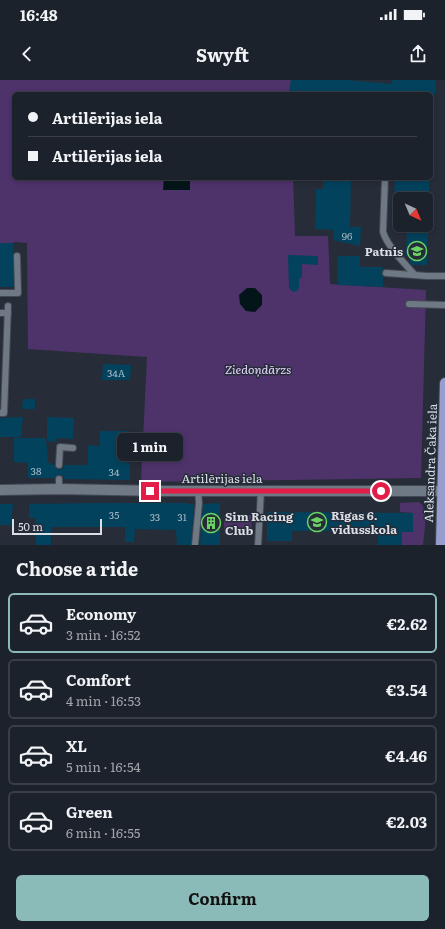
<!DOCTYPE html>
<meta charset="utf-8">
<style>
body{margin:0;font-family:Literata,serif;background:#252a33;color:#f1f3f6;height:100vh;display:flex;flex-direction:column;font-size:15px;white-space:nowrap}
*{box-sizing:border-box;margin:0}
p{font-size:13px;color:#a0a4a9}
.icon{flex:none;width:22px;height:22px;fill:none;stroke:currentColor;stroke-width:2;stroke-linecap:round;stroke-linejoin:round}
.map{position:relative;height:465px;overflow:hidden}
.panel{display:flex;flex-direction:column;background:#1c222b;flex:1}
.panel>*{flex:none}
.guide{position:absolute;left:12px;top:12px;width:421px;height:88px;border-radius:6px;box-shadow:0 2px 6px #0003,0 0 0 1px #3a3f47;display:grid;align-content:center;height:88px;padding:0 16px;background:#1c222b}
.needle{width:26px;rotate:136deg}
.fabs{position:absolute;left:393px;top:112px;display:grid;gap:8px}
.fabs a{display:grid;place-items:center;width:40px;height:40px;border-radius:6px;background:#1c222b;box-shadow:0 2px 6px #0003,0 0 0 1px #3a3f47;font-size:20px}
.scale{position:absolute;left:12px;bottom:10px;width:90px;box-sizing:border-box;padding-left:4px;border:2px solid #dadfe6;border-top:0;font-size:11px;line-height:14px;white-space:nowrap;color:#dadfe6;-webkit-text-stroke:3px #262d39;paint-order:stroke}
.end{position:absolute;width:18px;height:18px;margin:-9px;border:5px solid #e11d48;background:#fff;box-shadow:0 0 0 2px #fff}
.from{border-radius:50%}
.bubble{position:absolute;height:28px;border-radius:6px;background:#1c222b;box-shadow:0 2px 6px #0003,0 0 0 1px #3a3f47;font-size:13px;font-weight:700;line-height:28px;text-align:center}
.guide b{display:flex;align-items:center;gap:14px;height:38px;font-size:15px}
.guide b+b{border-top:1px solid #3a3f47}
.guide i{width:10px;height:10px;background:#f1f3f6}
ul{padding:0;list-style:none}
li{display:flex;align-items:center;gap:12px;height:60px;margin:0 8px 6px;padding:0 8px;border:2px solid #3a3f47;border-radius:6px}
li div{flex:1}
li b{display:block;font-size:15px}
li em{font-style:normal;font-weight:700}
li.current{border-color:#8bbbb9}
li>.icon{width:36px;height:36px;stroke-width:1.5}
h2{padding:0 16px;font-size:18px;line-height:48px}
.button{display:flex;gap:8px;margin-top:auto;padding:8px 16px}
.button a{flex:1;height:46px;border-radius:6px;background:#8bbbb9;color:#111;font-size:16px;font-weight:700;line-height:46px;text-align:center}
.status{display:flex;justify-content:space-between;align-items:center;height:28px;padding:0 20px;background:#1c222b;direction:ltr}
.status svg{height:11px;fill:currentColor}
header{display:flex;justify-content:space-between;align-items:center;height:52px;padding:0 16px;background:#1c222b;font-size:18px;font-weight:700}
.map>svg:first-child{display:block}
</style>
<div class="status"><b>16:48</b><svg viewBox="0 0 49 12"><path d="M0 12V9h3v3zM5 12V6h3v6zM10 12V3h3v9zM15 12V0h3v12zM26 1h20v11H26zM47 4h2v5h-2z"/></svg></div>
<header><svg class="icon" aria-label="back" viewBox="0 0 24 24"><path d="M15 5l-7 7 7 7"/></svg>Swyft<svg class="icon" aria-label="share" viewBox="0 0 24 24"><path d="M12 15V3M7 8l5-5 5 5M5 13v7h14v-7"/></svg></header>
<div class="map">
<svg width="445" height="465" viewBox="0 0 445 465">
<rect width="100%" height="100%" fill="#262d39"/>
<g fill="#4e336b">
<polygon points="0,0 291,0 289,14 14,14 14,98 293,98 295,156 328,156 330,204 426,210 421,398 141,402 147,277 28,269 27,163 14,162 13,163 0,163"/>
<path d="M419,422c10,6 5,32 4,43h-21v-13h11v-19l-13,-1v-9z"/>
<polygon points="224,435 251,435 252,454 224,454"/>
</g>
<g fill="#041519">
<polygon points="164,98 190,98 190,110 163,110"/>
<polygon points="247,208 255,208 262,215 262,225 255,232 246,231 240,224 239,215"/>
</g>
<g fill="#03425d">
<polygon points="291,0 346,0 392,4 392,0 436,0 435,14 360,14 342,12 342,14 289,14"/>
<polygon points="323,98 351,98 350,147 361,147 360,166 333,160 334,150 315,149 316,109 323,109"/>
<polygon points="395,98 429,98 429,119 394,119"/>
<polygon points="407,145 428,145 427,185 412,185 410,183 410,176 406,176"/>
<rect x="0" y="163" width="13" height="44"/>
<polygon points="288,175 318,176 318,185 302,184 302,198 299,198 299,208 297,211 293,212 289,208"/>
<polygon points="337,176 360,176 360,187 383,187 382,193 383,196 383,207 338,205"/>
<polygon points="103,284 131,285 130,300 102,300"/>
<polygon points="23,319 35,319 35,329 22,329"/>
<polygon points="23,337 21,357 0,357 0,338"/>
<polygon points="47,337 74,338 73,359 57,358 56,362 47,361"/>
<polygon points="100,351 127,351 126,383 130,383 130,400 64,399 63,396 59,395 56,395 55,398 28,398 28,383 14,382 14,358 46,358 48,383 51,383 51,385 55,385 56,389 61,389 63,388 64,385 88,385 88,365 100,366"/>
<polygon points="93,423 188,423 188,424 194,424 191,465 177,465 176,450 135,449 134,462 125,462 125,447 51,447 51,465 36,465 35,438 29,438 29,424"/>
<polygon points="220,423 220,465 200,465 203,424"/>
<polygon points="0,424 13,424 11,445 0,445"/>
<polygon points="267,432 413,433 413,452 402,452 402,465 378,465 378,451 292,451 292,461 267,461"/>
</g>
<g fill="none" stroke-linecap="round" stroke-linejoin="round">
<defs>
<g id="service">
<path d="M385,98l-2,54c4,14 22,32 32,43"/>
<polyline points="386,193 427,196 445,196"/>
<polyline points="0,213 18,213 17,176"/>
<polyline points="409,224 445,225"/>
<polyline points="0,233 8,233"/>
<polyline points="0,333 4,333 8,226"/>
<polyline points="59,385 60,367 73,368"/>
<polyline points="59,399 59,409"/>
<polyline points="195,465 199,423 198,411"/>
<polyline points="258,465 261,411"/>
</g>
<polyline id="minor" points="0,410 59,409 162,411 445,411"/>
<polyline id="primary" points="441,465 445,303"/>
</defs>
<use href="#service" stroke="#444a53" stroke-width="8"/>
<use href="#minor" stroke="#444a53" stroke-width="12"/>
<use href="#primary" stroke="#444a53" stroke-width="12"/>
<use href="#service" stroke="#6f7885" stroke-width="6"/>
<use href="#minor" stroke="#6f7885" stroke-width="10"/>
<use href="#primary" stroke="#979dcc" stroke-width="10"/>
</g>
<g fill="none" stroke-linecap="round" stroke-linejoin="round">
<polyline stroke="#e11d48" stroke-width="5" points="150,411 381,411"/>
</g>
<defs>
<symbol id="school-ring" viewBox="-11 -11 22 22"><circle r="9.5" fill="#262d39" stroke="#6bd362" stroke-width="1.5"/><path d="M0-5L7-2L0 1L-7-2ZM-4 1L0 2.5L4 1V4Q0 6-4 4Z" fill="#6bd362"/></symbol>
<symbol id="building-ring" viewBox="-11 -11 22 22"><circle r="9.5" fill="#262d39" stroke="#6bd362" stroke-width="1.5"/><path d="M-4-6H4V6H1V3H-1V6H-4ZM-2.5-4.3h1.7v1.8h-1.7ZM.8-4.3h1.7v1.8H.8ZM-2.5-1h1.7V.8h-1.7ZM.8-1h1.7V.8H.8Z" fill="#6bd362"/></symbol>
</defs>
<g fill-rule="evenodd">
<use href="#school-ring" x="406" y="160" width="22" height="22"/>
<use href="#school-ring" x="306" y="431" width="22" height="22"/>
<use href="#building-ring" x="200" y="432" width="22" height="22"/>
</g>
<g text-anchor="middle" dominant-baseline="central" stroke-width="3" stroke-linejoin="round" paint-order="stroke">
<g font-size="10" fill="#a4b8c4">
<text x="347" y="155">96</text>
<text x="116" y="292">34A</text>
<text x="36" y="390">38</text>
<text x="114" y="391">34</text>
<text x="114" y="434">35</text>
<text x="155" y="436">33</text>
<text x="182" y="436">31</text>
</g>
<g font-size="12" font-weight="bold" fill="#dadfe6" stroke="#262d39" text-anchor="start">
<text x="403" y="171" text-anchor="end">Patnis</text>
<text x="331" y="435">Rīgas 6.<tspan x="331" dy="14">vidusskola</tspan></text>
<text x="225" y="436">Sim Racing<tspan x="225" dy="14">Club</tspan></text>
</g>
<g font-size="12" font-style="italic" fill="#e5d3fe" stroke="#262d39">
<text x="258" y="289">Ziedoņdārzs</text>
</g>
<g font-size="12" fill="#dadfe6" stroke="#262d39">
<text transform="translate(430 383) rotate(-88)">Aleksandra Čaka iela</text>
<text x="222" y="398">Artilērijas iela</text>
</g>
</g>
</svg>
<div class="fabs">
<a><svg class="needle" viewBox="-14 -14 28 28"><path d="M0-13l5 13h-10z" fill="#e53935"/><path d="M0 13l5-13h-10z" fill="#a0a4a9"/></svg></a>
</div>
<div class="scale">50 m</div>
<i class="end from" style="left:381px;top:411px"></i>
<i class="end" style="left:150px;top:411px"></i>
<div class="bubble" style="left:117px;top:353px;width:66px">1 min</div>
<div class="guide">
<b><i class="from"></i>Artilērijas iela</b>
<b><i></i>Artilērijas iela</b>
</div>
</div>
<section class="panel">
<h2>Choose a ride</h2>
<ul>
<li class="current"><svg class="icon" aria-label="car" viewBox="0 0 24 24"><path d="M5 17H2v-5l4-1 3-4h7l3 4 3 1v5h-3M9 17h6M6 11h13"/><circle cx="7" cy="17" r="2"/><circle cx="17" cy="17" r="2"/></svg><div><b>Economy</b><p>3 min · 16:52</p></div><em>€2.62</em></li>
<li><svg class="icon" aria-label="car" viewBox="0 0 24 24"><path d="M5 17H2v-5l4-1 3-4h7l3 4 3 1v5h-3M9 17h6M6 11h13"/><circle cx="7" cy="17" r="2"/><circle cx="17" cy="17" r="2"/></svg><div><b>Comfort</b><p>4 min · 16:53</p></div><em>€3.54</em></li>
<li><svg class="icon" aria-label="car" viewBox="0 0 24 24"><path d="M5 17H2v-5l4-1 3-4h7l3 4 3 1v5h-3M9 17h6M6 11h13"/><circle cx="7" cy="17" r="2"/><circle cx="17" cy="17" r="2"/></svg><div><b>XL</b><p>5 min · 16:54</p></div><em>€4.46</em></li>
<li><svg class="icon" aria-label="car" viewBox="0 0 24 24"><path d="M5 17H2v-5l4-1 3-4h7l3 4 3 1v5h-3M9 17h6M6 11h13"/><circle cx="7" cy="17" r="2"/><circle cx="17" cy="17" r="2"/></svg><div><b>Green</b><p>6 min · 16:55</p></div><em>€2.03</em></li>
</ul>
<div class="button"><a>Confirm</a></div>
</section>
